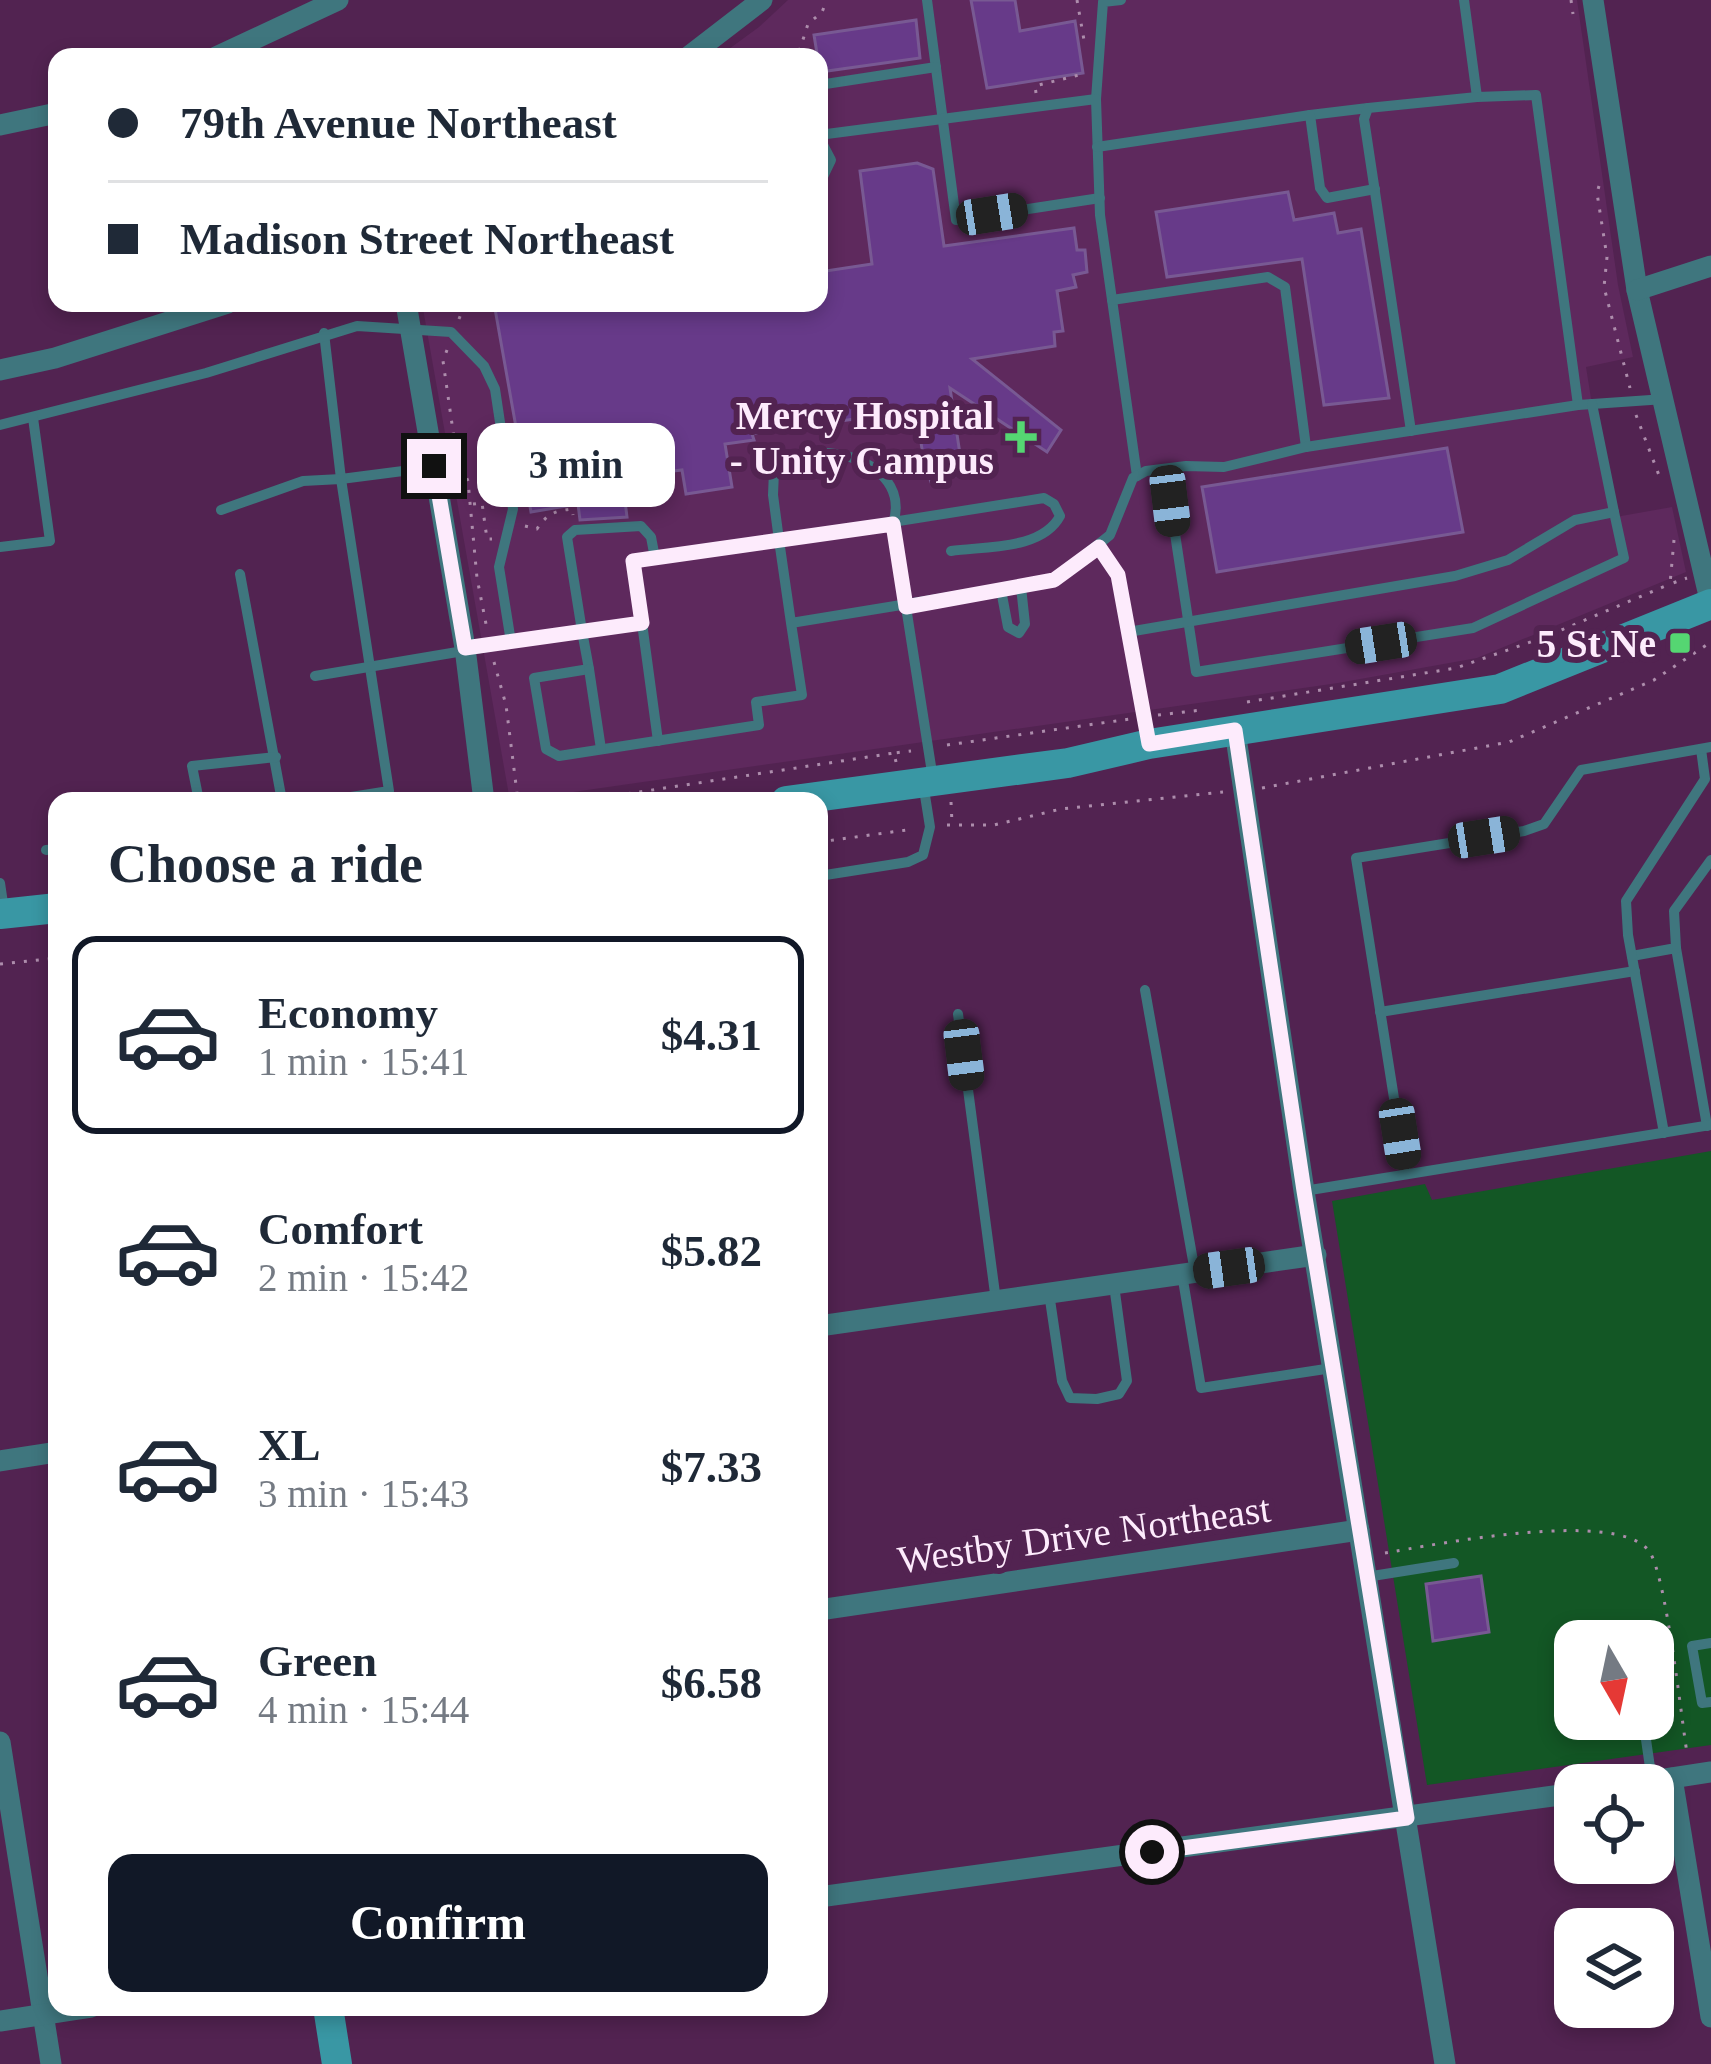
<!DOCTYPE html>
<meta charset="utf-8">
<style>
body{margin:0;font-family:Georgia,serif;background:#f6f6f7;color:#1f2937;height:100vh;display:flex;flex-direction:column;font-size:45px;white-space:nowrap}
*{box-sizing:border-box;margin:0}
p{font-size:39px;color:#747a83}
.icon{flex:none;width:66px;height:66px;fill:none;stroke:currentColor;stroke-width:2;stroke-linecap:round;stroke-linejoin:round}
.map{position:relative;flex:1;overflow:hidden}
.sheet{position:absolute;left:48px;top:792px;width:780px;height:1224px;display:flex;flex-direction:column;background:#fff;border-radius:24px;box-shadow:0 6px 18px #0003}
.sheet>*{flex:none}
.top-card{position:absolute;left:48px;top:48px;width:780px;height:264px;border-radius:24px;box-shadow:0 6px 18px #0003;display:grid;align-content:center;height:264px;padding:0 60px;background:#fff}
.needle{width:78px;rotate:171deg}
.tools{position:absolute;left:1554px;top:1620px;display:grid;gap:24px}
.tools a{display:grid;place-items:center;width:120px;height:120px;border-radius:24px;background:#fff;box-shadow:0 6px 18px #0003;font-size:60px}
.end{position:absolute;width:54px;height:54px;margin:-27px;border:15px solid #fdebfc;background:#111;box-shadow:0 0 0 6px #111}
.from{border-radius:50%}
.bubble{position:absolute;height:84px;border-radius:24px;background:#fff;box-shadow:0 6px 18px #0003;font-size:39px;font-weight:700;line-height:84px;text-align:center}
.car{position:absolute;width:36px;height:72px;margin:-36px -18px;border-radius:15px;box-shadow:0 0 9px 3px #0007;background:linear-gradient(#222 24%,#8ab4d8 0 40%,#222 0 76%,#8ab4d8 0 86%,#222 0)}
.top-card b{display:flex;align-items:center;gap:42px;height:114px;font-size:45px}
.top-card b+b{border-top:3px solid #e0e1e3}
.top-card i{width:30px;height:30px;background:#1f2937}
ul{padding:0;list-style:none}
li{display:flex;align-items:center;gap:36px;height:198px;margin:0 24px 18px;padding:0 36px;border:6px solid transparent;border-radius:24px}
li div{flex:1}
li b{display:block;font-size:45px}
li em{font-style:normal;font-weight:700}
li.current{border-color:#111827}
li>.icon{width:108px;height:108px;stroke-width:1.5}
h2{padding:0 60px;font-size:54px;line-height:144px}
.button{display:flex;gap:24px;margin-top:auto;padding:24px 60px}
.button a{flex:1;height:138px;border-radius:24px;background:#111827;color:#fff;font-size:48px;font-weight:700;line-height:138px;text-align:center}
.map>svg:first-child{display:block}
</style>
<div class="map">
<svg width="1711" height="2064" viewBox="0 0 1711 2064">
<rect width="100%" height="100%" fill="#522351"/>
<polygon fill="#5e295d" points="788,0 1577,0 1618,285 1633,357 1586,367 1610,518 1672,507 1686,572 1477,658 1338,683 510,801 422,303 819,303 819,57 718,57 759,27"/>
<path fill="#135725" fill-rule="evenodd" d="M1711,1151v594l-284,40 -95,-584 93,-17 7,16zM1575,1641h78v78h-78z"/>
<g fill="#673a89" stroke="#785993" stroke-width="3">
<polygon points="971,0 1015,0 1020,31 1075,21 1083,73 987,88"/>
<polygon points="916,20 920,58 820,72 814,35"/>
<polygon points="917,163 933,169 944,246 1074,228 1077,250 1085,250 1087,272 1073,275 1076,287 1057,291 1063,331 1054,332 1055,346 972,359 1061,430 1047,452 950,388 963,474 931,482 924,462 916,410 752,434 754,440 725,444 732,487 686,494 682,470 622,477 627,517 580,520 578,504 531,512 494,303 819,303 819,272 872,264 860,171"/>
<polygon points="1288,192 1294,220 1334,213 1338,233 1361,229 1389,398 1324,405 1302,259 1167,277 1156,212"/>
<polygon points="1447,448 1463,532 1217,572 1202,487"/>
<polygon points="1481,1576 1489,1632 1433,1641 1426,1584"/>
</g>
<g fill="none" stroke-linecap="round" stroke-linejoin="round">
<g stroke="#ad8dac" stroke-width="3" stroke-dasharray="3 9" stroke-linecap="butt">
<polyline points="1077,0 1084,40"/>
<polyline points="1571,0 1573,14"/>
<polyline points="741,57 790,56 799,52 808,24 822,12 827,0"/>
<polyline points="1036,93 1035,86 1083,74"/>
<polyline points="1599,186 1597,193 1607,257 1604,287 1630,388"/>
<polyline points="459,319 465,303"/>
<polyline points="447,350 443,361 456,452 468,481 477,578 487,629"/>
<polyline points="1636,415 1660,478"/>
<polyline points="473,504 482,503 487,539 492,539"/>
<path d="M525,526l12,3c10,-15 17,-18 35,-20l1,6"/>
<polyline points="1674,540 1670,584 1687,578"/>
<polyline points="494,662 506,705 518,801"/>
<polyline points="1247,702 1456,668 1545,637 1670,584"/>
<polyline points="1158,715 1202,710"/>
<polyline points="947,745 1130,719"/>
<polyline points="896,762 894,753 911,751"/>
<polyline points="1262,788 1509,742 1654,680 1711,642"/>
<polyline points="580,801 894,753"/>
<polyline points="951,802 952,823"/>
<polyline points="947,825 994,825 1061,809 1223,792"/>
<polyline points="819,842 914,829"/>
<polyline points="0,964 57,958"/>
<path d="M1385,1553c48,-8 232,-45 264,-2 17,23 32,165 38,202"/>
</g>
<g stroke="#3f767e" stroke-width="10">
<polyline points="927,0 956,220 1100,198"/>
<polyline points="1464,0 1477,97 1536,95 1578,405"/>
<polyline points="819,85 936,67"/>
<polyline points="1096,99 1103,2 1121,0"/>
<polyline points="1310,115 1368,108"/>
<polyline points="819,135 1096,99 1100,215 1137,476"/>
<polyline points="819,137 831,160 819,185"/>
<polyline points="1097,147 1310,115 1320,188 1327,198 1375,189"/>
<polyline points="1112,300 1268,277 1285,287 1306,447"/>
<polyline points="324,333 341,479 434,467"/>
<polyline points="0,425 206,373 357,326 451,332 484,366 495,389 513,509 499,567 511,642"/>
<polyline points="1411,431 1364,119 1368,108 1477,97"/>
<polyline points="1170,501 1196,672 1473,628 1624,558 1614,512"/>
<polyline points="221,510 303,481 341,479 389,791 326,801"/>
<polyline points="0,547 50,541 33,418"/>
<polyline points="1099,547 1118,575 1149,741"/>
<polyline points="240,574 282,801"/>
<polyline points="1001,590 1008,627 1019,633 1025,624 1021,587"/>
<polyline points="642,623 658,741"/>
<polyline points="791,623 779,540 633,561 642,623 582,631 589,669 534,678 546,749 559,756 759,725 756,702 802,695 791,623 1054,580 1110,535 1133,478 1146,471 1186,466 1224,467 1306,447 1578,405 1665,399"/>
<polyline points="1128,632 1455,576 1508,560 1575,520 1614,512 1592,404"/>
<polyline points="589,669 601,749"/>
<polyline points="315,676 582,631 567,537 575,530 641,526 651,537 655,558"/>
<path d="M933,779l-40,-255c15,-47 -35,-73 -75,-71 -17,1 -30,9 -44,18l-1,24 6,45 265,-42 10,6 6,12c-18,34 -74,30 -109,35"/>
<polyline points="199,801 192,766 276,757"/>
<polyline points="46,850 57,849"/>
<polyline points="819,876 908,862 923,855 930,827 923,783"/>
<polyline points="0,883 4,910"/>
<polyline points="1676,948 1707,1126"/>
<polyline points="1632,956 1676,948 1674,911 1711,860"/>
<polyline points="1145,990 1195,1272"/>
<polyline points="1380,1012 1635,971"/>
<polyline points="958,1014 996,1301"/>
<polyline points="1664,1133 1628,935 1626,901 1705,779 1701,749"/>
<polyline points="1406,1174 1356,858 1524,831 1544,824 1581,770 1711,747"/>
<polyline points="1304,1191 1711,1125"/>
<polyline points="1182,1274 1201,1388 1332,1368"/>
<polyline points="1049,1293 1062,1381 1070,1398 1097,1399 1119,1394 1127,1381 1114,1285"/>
<polyline points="1366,1577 1454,1563"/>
<polyline points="1630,1636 1631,1641"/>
<polyline points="1711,1643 1692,1646 1702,1703 1711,1702"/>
<polyline points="1643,1719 1652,1781"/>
</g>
<g stroke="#3f767e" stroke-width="21">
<polyline points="1593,0 1637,290 1711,604"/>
<polyline points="216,57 338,0"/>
<polyline points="688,57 762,0"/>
<polyline points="0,125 57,113"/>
<polyline points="1637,290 1711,266"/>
<polyline points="406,303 465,648 484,801"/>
<polyline points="0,370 55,358 228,303"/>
<polyline points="1235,731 1304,1191 1445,2064"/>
<polyline points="819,1326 1316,1255"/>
<polyline points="0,1461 57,1452"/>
<polyline points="819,1610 1359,1530"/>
<polyline points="0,1742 51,2064"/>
<polyline points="1672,1778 1711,2017"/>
<polyline points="1626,1785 1711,1772"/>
<polyline points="819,1897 1575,1793"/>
<polyline points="0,2021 91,2007"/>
</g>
<g stroke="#3997a4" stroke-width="30">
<polyline points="786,801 1068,763 1149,744 1500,689 1711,604"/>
<polyline points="0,914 57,908"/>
<polyline points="328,2007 337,2064"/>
</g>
</g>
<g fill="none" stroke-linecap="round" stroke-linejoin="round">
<polyline stroke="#fdebfc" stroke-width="15" points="434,466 465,648 642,623 633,561 893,524 906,607 1054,580 1099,547 1118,575 1149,744 1235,730 1304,1191 1407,1818 1152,1852"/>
</g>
<g fill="#55d672" stroke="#522351" stroke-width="4.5">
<path d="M1015 419h12v12h12v12h-12v12h-12v-12h-12v-12h12z"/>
<rect x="1668" y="631" width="24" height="24" rx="6"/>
</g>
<g text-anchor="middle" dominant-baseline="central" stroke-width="12" stroke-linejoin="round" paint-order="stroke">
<g font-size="39" font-weight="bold" fill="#fdebfc" stroke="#522351" text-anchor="end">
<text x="994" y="415">Mercy Hospital<tspan x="994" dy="45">- Unity Campus</tspan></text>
<text x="1656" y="643">5 St Ne</text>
</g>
<g font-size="39" fill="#fdebfc" stroke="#522351">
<text transform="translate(1084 1534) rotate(-8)">Westby Drive Northeast</text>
</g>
</g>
</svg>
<div class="tools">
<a><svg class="needle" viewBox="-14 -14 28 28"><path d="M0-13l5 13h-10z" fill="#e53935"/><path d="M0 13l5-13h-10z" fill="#747a83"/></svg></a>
<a><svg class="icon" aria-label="locate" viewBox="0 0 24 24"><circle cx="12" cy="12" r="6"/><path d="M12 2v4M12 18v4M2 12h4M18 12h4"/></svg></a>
<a><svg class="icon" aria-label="layers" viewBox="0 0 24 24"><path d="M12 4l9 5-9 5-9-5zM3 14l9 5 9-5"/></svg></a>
</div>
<i class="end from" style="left:1152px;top:1852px"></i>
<i class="end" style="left:434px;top:466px"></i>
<div class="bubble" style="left:477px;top:423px;width:198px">3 min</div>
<i class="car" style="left:992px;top:214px;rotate:81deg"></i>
<i class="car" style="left:1170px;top:501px;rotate:173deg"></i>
<i class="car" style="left:1381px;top:643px;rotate:261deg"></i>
<i class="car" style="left:1484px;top:837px;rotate:81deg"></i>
<i class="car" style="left:964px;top:1055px;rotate:173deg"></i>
<i class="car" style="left:1400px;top:1134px;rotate:171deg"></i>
<i class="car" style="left:1229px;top:1268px;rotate:262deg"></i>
<div class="top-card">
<b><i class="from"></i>79th Avenue Northeast</b>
<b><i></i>Madison Street Northeast</b>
</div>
<section class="sheet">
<h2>Choose a ride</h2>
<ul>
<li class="current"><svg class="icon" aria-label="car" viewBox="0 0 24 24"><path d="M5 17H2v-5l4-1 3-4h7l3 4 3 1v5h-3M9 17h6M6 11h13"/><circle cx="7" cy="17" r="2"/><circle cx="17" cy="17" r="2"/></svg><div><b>Economy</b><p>1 min · 15:41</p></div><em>$4.31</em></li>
<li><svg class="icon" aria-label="car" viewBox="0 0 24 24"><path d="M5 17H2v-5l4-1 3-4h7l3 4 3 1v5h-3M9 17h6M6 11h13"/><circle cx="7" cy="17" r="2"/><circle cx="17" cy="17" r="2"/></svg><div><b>Comfort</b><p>2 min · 15:42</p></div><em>$5.82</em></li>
<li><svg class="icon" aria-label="car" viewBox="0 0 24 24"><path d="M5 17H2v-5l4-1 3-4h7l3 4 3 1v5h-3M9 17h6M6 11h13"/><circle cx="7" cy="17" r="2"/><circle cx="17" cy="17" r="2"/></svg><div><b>XL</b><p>3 min · 15:43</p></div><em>$7.33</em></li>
<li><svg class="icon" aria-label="car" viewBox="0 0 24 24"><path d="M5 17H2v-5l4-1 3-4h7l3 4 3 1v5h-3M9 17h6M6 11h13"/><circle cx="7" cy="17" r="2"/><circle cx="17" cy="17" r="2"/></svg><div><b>Green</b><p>4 min · 15:44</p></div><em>$6.58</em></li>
</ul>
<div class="button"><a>Confirm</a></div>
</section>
</div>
